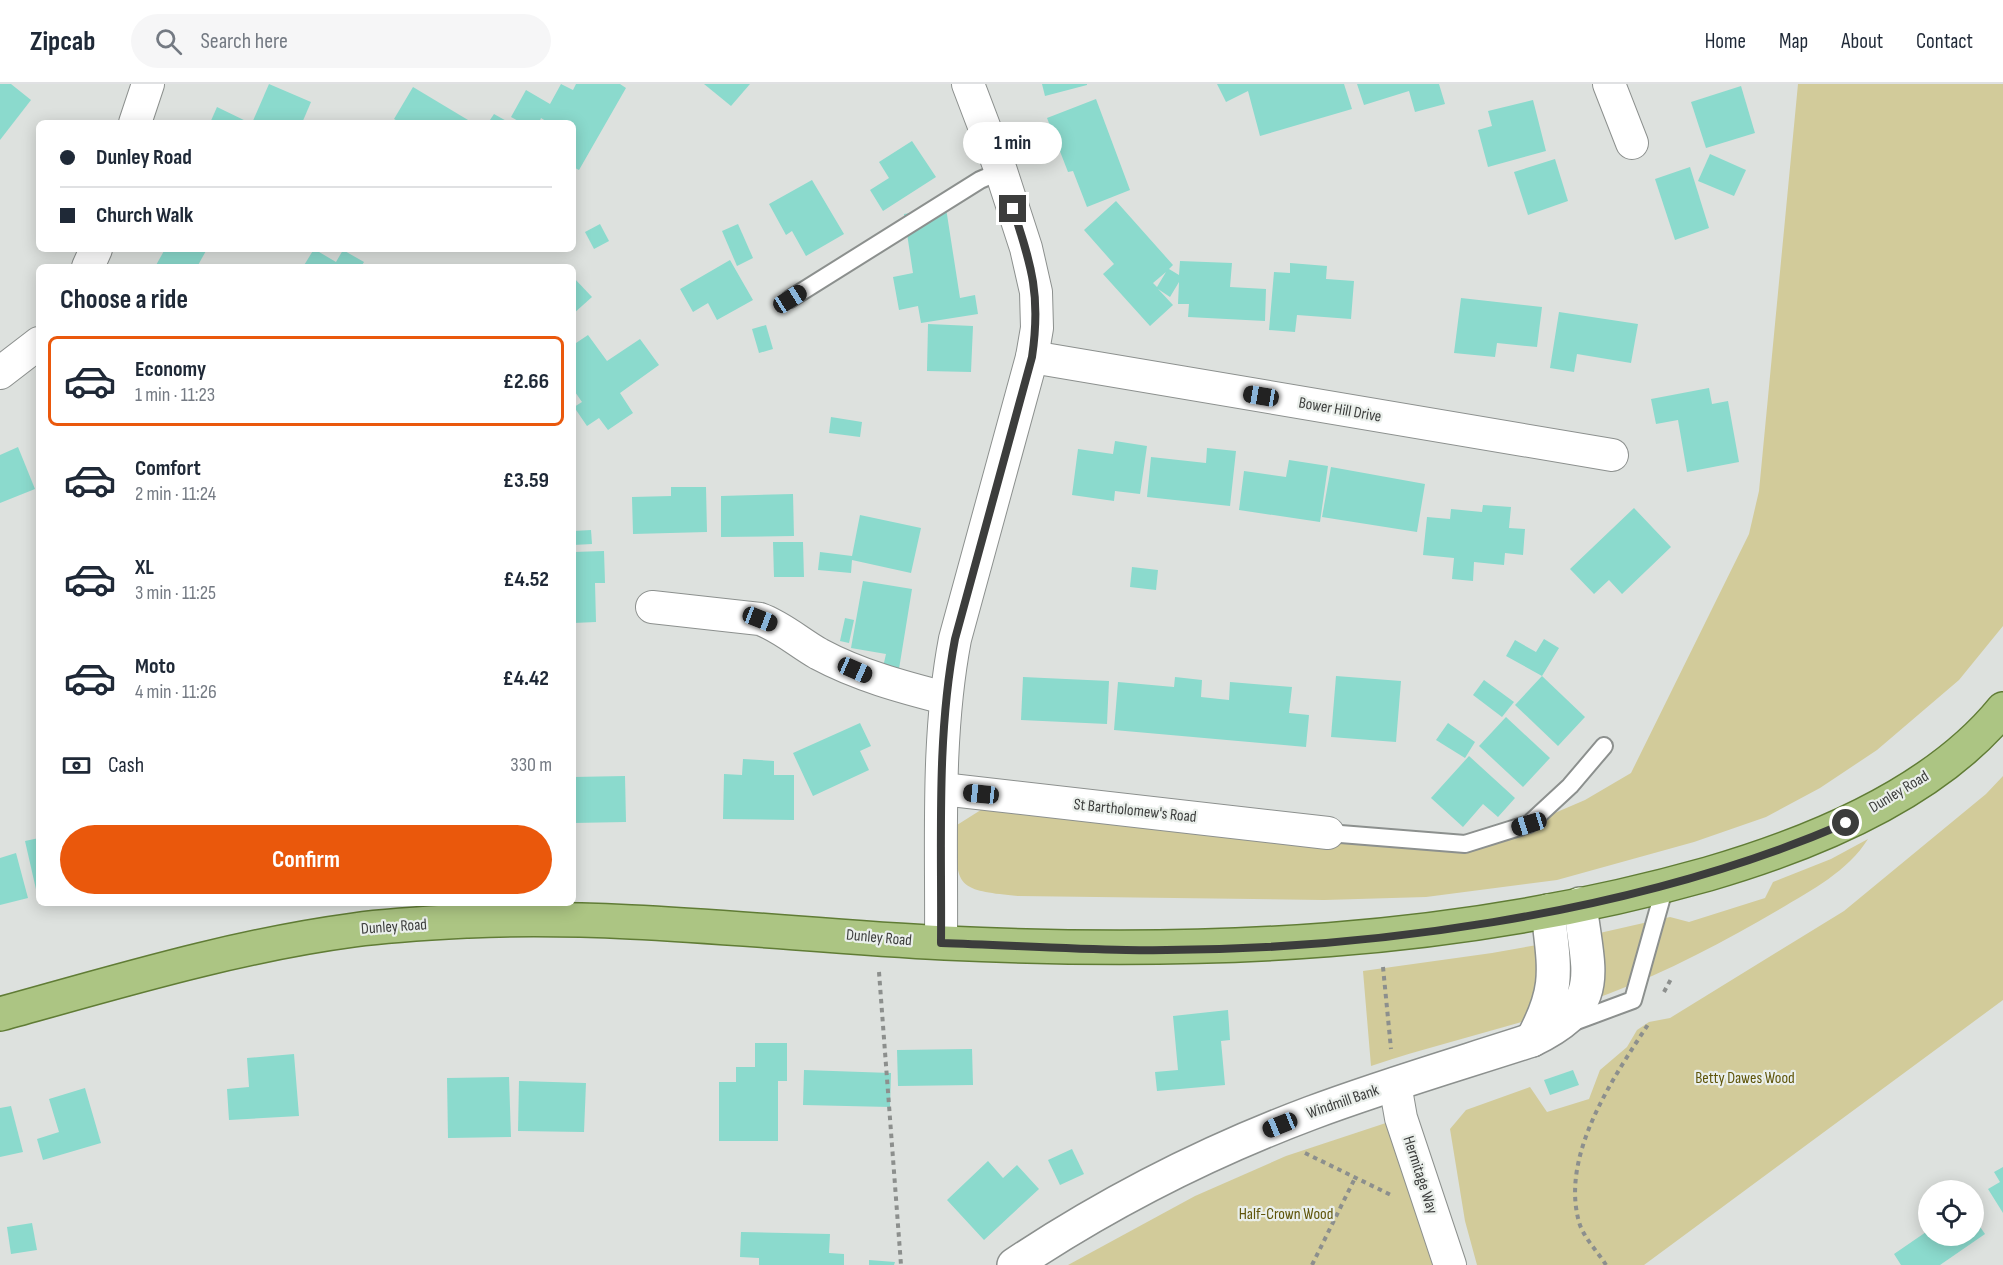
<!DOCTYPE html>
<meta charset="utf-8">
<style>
body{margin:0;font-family:"Sofia Sans Condensed",sans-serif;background:#f6f6f7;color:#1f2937;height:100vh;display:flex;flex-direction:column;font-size:22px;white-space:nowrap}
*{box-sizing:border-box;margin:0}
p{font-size:20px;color:#747a83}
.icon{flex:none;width:33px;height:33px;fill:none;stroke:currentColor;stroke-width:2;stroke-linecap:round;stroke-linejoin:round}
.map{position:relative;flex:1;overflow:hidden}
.sheet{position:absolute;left:36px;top:180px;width:540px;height:642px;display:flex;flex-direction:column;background:#fff;border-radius:9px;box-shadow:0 3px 15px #0003}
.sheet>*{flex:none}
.top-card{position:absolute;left:36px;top:36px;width:540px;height:132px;border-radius:9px;box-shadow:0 3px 15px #0003;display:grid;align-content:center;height:132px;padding:0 24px;background:#fff}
.fabs{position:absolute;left:1918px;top:1096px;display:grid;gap:12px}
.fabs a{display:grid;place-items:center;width:66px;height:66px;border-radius:50%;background:#fff;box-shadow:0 3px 15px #0003;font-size:30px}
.end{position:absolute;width:27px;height:27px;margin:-14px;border:8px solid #3c3d3c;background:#fff;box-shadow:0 0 0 3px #fff}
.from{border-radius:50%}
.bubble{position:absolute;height:42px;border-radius:21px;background:#fff;box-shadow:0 3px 15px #0003;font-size:20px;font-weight:700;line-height:42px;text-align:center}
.car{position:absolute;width:18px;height:36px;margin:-18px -9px;border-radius:8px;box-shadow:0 0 4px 2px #0007;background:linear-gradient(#222 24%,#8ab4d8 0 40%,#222 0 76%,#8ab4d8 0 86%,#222 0)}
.top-card b{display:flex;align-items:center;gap:21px;height:57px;font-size:22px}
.top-card b+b{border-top:2px solid #e0e1e3}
.top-card i{width:15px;height:15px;background:#1f2937}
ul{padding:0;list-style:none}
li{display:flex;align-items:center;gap:18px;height:90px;margin:0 12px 9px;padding:0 12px;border:3px solid transparent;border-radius:9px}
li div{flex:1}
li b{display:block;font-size:22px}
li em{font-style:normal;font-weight:700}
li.selected{border-color:#ea580c}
li>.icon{width:54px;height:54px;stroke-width:1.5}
h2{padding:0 24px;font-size:27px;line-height:72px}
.pay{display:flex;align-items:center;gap:15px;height:66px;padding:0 24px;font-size:22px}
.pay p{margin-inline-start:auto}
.button{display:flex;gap:12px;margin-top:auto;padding:12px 24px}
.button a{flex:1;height:69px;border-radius:36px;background:#ea580c;color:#fff;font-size:24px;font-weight:700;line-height:69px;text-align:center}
header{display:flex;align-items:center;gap:36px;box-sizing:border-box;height:84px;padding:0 30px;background:#fff;border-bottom:2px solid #e0e1e3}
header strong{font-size:28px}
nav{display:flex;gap:33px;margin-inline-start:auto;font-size:21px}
.search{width:420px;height:54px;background:#f6f6f7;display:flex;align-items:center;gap:15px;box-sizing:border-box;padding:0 21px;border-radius:33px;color:#747a83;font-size:22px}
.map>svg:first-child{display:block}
</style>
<header>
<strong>Zipcab</strong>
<div class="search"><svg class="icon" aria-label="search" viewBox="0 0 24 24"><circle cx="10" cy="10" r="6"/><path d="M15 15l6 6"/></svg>Search here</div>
<nav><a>Home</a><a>Map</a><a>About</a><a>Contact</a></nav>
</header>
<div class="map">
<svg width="2003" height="1181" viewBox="0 0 2003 1181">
<rect width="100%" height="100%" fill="#dde1de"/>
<g fill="#d2cb9a">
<path d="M1798,0h205v542l-44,54 -82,70 -57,38 -54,29 -72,25 -137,38 -131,17 -102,3 -305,-4c-64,-6 -64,-9 -62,-71l46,-29 461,48 65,-20 56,-24 46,-27 118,-239 10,-43z"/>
<polygon points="2003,692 2003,916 1644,1181 1477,1181 1465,1137 1450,1045 1466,1026 1530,1003 1547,1028 1589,1015 1600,986 1627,963 1637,946 1649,938 1670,934 1844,827 1986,710"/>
<path d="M1868,755c-20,32 -56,51 -88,70 -55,32 -113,63 -172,85 -77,29 -159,46 -237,72l-8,-95 129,-18 90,-16 88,-20 19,5 76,-24 8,-16 58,-23z"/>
<polygon points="1401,1034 1450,1181 1068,1181 1195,1112 1286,1072"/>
</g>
<g fill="#8bdacd" fill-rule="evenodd">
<polygon points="0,0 11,0 31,16 0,56"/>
<polygon points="269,0 311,18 302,39 252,39"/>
<polygon points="561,0 573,6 576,0 620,0 626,4 579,86 573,83 573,39 549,39 541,34 539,39 522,39 511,33 526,6 550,20"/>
<polygon points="704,0 750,0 731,22"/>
<polygon points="1042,0 1087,0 1087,1 1045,12"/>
<polygon points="1217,0 1344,0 1352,25 1260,52 1248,7 1226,18"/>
<polygon points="1357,0 1439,0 1445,20 1415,28 1409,7 1364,21"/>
<polygon points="1741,2 1755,49 1706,64 1691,18"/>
<polygon points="413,3 468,36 466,39 401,39 394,35"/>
<polygon points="1096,15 1130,106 1087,123 1073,87 1068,88 1047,34"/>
<polygon points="1533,16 1546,67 1488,83 1478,46 1492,42 1488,27"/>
<polygon points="217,23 250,39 210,39"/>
<polygon points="494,30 510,39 488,39"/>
<polygon points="912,57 936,93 883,127 870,106 889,94 879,78"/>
<polygon points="1710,70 1746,86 1734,112 1698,97"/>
<polygon points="1555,75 1568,117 1528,131 1514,88"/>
<polygon points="1690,83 1709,144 1675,156 1655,95"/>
<polygon points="812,96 844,150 806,172 792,147 786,151 769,120"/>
<path d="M1116,117l57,64 -4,4 10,6 1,-14 52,2 -2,24 36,2 -1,32 -77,-4 1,-13h-11l1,-22 -9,15 -12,-8 15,16 -23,21 -47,-52 11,-10 -30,-34zM1166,188l-9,15 -4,-4z"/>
<polygon points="946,124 960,214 975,211 978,230 921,239 918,222 899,226 893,193 913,189 904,130"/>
<polygon points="600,140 609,157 594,165 585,148"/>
<polygon points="738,140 753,174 737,182 722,147"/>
<polygon points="165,165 207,165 197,183 155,183"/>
<polygon points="314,165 336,178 343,166 364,178 361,183 303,183"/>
<polygon points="730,176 753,216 717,236 708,219 693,228 680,205"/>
<polygon points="1290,179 1327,182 1326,195 1354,197 1351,235 1297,231 1295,248 1269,246 1274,188 1290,189"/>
<polygon points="573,193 592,213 573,230"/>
<polygon points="1461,214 1542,223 1537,263 1497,259 1495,273 1454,269"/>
<polygon points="1559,228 1638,240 1631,279 1577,270 1574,288 1550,284"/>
<polygon points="928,240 973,242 971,288 927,287"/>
<polygon points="766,241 773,265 759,269 752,245"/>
<polygon points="588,251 607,277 640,255 659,281 620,309 633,329 608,346 599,334 587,342 574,323 582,318 573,305 573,261"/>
<polygon points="1709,304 1712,320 1728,317 1739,378 1687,388 1678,336 1656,340 1651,315"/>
<polygon points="831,333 862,338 860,353 829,349"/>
<polygon points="1115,357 1147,362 1140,410 1115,407 1114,417 1072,411 1078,365 1113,370"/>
<polygon points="18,363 35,405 0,419 0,371"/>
<polygon points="1207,364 1236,367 1230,422 1147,413 1151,373 1206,379"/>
<polygon points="1289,376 1328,382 1320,438 1239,426 1244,387 1286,393"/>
<polygon points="1331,383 1425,400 1417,448 1322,433"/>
<polygon points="671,403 706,403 707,448 633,450 632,413 671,412"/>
<polygon points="793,410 794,452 721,453 721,412"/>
<polygon points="1483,421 1511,423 1509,444 1525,445 1523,471 1505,469 1504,481 1474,478 1473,497 1452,495 1454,474 1423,471 1427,433 1450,435 1451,425 1482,428"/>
<polygon points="1634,424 1671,463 1622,510 1609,496 1594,510 1570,485"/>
<polygon points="860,431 921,444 911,489 852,476 851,489 818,486 820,468 852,472"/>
<polygon points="591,446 592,460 573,461 573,447"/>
<polygon points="773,458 803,458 804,493 774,493"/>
<polygon points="604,467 605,499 595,499 596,538 573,539 573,468"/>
<polygon points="1132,483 1158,486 1156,506 1130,503"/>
<polygon points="863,497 912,505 899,585 883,583 886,570 851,564"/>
<polygon points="845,534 854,536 849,559 840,557"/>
<polygon points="1544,555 1559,564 1542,592 1506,572 1515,556 1536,568"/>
<polygon points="1336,592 1401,597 1396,658 1331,653"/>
<polygon points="1542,592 1585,633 1558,662 1515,621"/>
<polygon points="1023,593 1109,597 1107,640 1021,636"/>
<polygon points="1175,593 1202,596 1201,613 1229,616 1230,598 1292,603 1289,629 1309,631 1306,663 1114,646 1118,598 1174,603"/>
<polygon points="1484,596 1514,618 1502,633 1473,611"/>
<polygon points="1506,633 1550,674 1523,703 1479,662"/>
<polygon points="860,639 871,662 860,667 869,686 813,712 793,669"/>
<polygon points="1448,639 1475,658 1465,674 1436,656"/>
<polygon points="1469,672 1515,714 1498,733 1483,720 1463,743 1431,714"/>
<polygon points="743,675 774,677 774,691 794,691 794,736 723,735 724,690 742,691"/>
<polygon points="625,692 626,738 573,739 573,693"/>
<polygon points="39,754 39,814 38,814 25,757"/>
<polygon points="16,769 28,814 0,821 0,774"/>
<polygon points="1228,926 1230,956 1221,957 1225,1001 1157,1007 1155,988 1178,986 1173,932"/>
<polygon points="755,959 787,959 787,997 778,997 778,1057 719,1057 719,998 736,998 736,983 755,983"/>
<polygon points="972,965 973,1001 898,1002 897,966"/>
<polygon points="294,970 299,1032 229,1036 227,1005 249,1003 247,974"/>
<polygon points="804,986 891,989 890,1023 803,1021"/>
<polygon points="1573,986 1579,1001 1550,1011 1544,996"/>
<polygon points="509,993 511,1053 448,1054 447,994"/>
<polygon points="519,997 586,999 584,1048 518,1047"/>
<polygon points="85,1004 101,1059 43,1076 37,1055 59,1048 49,1015"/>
<polygon points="11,1022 23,1068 0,1073 0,1024"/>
<polygon points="1072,1065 1084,1090 1060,1101 1048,1076"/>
<polygon points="988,1077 1003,1094 1017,1081 1039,1105 984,1156 947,1116"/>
<polygon points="2003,1083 2003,1129 1988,1105 2000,1098 1994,1088"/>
<polygon points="1974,1134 1985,1150 1940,1181 1901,1181 1894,1170 1929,1146 1929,1152 1974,1152"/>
<polygon points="32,1139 37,1166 11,1170 7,1143"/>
<polygon points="741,1148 830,1150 829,1169 844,1170 844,1181 759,1181 759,1174 740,1173"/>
<polygon points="869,1176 895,1178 894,1181 869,1181"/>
</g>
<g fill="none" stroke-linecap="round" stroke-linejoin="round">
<defs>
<g id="service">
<polyline points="790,215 980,96 1001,87"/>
<polyline points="1328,749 1465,760 1529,740 1570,702 1604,662"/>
<polyline points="1571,939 1633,916 1665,802"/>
</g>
<g id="minor">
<polyline points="1609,0 1632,59"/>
<polyline points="135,39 148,0"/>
<polyline points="88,183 96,165"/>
<polyline points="1032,273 1612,371"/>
<polyline points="0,289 39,259"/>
<path d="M652,523l108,12c22,8 38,23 59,35 39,21 83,33 126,44"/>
<polyline points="942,705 1328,749"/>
<path d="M941,859c1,-101 -5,-204 14,-304l77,-282 5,-29 -1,-36 -10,-44 -25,-77 -33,-87"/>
<polyline points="1395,1000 1401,1034 1450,1181"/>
</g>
<g id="secondary">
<path d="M1532,956c29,-53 22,-72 16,-129"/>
<path d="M1014,1181c93,-62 193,-113 297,-152 72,-27 147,-49 221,-73 74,-36 56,-66 48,-136"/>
</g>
<path id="primary" d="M0,930c116,-32 234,-68 354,-84 37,-5 76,-7 114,-9 159,-7 318,14 477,22 259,12 512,2 763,-69 103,-30 225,-79 295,-165"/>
</defs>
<use href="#service" stroke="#8c908e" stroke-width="20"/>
<use href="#minor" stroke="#8c908e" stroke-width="34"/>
<use href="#secondary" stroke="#8c908e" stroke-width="36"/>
<use href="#primary" stroke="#607c35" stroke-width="36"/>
<g stroke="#8c8f8d" stroke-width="4" stroke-dasharray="4.5 4.5" stroke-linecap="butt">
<polyline points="1383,883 1391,965"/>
<polyline points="879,888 901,1181"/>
<polyline points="1664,908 1671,895"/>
<polyline points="1305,1069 1393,1112"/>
<polyline points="1312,1181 1355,1094"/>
<path d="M1606,1181c-8,-13 -23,-28 -27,-43 -19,-68 35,-145 70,-199"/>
</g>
<use href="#service" stroke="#fff" stroke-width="16"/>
<use href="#minor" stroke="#fff" stroke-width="32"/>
<use href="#secondary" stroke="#fff" stroke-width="33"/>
<use href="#primary" stroke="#acc583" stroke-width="33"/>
</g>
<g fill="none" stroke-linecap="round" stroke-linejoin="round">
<path stroke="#3c3d3c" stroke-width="8" d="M1013,125c19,58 28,87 19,148l-77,282c-19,100 -13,203 -14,304 62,2 124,6 185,7 232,3 507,-35 720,-127"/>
</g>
<g text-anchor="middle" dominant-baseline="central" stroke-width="4.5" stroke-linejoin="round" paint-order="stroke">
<g font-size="16" fill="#3c3d3c" stroke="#eaefeb">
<text transform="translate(1340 326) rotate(10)">Bower Hill Drive</text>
<text transform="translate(1899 708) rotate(-31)">Dunley Road</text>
<text transform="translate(1135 727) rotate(6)">St Bartholomew's Road</text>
<text transform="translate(394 843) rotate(-4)">Dunley Road</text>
<text transform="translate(879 854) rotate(5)">Dunley Road</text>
<text transform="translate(1343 1018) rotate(-19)">Windmill Bank</text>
<text transform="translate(1420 1091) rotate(72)">Hermitage Way</text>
</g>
<g font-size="16" fill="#5e5409" stroke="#eaefeb">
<text x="1745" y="994">Betty Dawes Wood</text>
<text x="1286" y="1130">Half-Crown Wood</text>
</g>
</g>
</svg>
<div class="fabs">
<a><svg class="icon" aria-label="locate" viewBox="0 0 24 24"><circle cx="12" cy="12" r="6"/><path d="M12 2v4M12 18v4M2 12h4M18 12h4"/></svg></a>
</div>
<i class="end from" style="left:1846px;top:739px"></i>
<i class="end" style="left:1013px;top:125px"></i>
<div class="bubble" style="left:963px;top:38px;width:99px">1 min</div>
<i class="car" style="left:790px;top:215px;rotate:58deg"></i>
<i class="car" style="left:1261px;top:312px;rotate:279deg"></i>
<i class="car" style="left:760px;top:535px;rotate:111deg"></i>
<i class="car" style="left:855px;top:586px;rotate:114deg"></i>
<i class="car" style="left:981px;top:710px;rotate:276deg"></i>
<i class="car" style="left:1529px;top:740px;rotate:253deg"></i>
<i class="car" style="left:1280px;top:1041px;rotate:248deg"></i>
<div class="top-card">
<b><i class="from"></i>Dunley Road</b>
<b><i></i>Church Walk</b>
</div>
<section class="sheet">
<h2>Choose a ride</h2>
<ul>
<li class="selected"><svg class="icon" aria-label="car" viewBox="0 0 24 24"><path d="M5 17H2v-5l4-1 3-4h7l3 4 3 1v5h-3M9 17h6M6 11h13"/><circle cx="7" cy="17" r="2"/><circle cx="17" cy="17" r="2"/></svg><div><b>Economy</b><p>1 min · 11:23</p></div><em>£2.66</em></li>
<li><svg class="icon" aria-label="car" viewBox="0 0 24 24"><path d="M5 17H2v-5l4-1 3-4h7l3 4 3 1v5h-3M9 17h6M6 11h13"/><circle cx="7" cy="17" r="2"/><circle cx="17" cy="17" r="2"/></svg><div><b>Comfort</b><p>2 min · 11:24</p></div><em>£3.59</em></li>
<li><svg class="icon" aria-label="car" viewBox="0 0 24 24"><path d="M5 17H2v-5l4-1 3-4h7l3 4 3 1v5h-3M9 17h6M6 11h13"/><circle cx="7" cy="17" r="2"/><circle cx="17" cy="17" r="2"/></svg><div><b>XL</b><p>3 min · 11:25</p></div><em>£4.52</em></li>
<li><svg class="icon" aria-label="car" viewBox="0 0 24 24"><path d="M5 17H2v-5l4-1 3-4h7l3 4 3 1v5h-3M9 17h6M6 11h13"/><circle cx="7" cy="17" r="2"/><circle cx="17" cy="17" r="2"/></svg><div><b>Moto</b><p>4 min · 11:26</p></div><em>£4.42</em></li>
</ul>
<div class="pay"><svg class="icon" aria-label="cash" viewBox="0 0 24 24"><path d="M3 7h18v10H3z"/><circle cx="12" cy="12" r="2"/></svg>Cash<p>330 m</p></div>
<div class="button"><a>Confirm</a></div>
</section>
</div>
